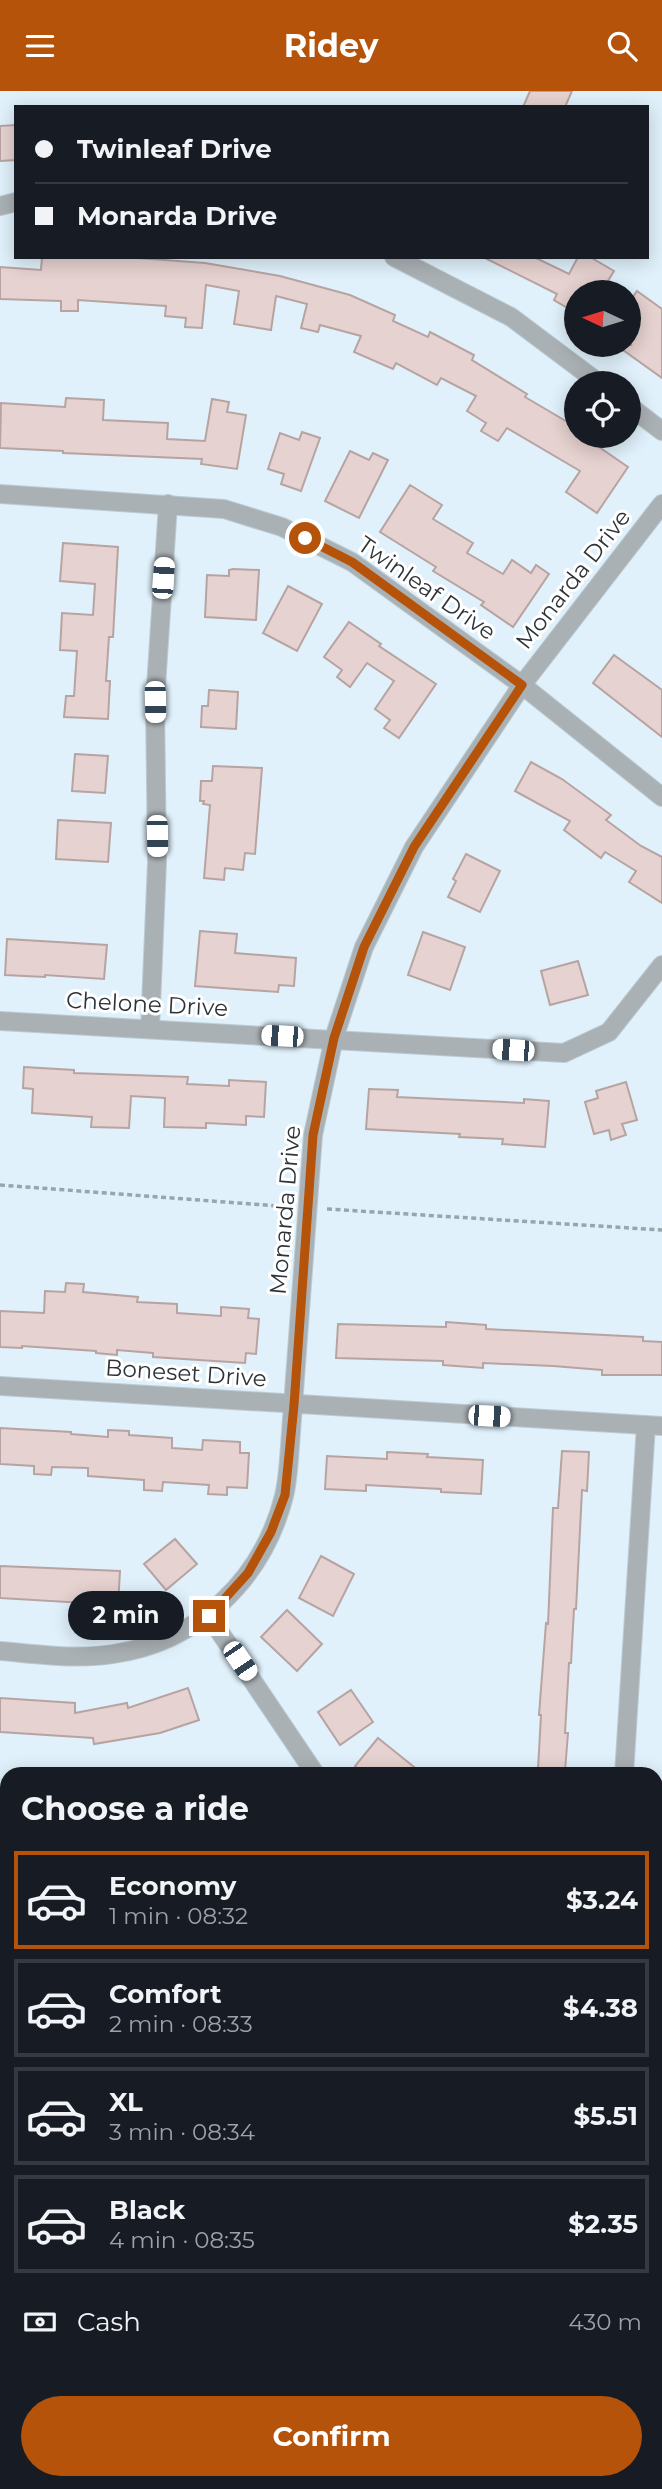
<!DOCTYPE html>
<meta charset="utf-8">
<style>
body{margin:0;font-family:Montserrat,sans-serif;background:#242831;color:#f1f3f6;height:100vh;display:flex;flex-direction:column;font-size:26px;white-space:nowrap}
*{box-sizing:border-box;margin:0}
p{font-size:23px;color:#9ea1a6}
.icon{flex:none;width:38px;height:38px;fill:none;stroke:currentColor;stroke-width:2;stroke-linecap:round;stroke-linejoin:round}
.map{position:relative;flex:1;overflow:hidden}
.drawer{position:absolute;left:0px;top:1676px;width:663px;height:723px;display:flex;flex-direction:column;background:#171b24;border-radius:21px 21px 0 0;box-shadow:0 4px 18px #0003}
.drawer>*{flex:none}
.banner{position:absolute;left:14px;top:14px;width:635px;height:154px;border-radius:0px;box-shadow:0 4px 18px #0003;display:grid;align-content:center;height:154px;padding:0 21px;background:#171b24}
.needle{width:46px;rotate:274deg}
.tools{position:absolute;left:564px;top:189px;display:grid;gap:14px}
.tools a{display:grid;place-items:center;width:77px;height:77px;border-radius:50%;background:#171b24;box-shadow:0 4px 18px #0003;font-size:35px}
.end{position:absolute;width:32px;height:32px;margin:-16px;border:9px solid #b45309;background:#fff;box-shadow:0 0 0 4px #fff}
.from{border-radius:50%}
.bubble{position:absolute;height:49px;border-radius:24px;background:#171b24;box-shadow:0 4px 18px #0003;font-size:23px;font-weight:700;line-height:49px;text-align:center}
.car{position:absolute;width:21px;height:42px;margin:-21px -10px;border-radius:9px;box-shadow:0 0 5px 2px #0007;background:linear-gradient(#fff 24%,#345 0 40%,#fff 0 76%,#345 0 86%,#fff 0)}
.banner b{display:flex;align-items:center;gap:24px;height:66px;font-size:26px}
.banner b+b{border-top:2px solid #363941}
.banner i{width:18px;height:18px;background:#f1f3f6}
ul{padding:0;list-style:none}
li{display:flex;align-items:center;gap:21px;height:98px;margin:0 14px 10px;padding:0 7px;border:4px solid #363941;border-radius:0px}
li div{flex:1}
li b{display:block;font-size:26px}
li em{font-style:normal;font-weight:700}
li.current{border-color:#b45309}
li>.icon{width:63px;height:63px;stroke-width:1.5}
h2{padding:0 21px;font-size:32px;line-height:84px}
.pay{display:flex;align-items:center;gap:18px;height:77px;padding:0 21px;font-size:26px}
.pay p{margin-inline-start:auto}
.button{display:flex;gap:14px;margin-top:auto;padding:14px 21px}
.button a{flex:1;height:80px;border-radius:42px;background:#b45309;color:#fff;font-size:28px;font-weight:700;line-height:80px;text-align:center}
header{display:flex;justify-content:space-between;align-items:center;height:91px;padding:0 21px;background:#b45309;color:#fff;font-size:32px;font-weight:700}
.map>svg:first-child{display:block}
</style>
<header><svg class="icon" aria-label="menu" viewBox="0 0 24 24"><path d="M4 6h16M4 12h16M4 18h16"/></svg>Ridey<svg class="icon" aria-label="search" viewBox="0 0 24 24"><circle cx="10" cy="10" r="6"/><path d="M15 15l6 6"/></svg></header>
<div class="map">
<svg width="662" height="2398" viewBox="0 0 662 2398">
<rect width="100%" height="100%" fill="#e0f1fb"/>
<g fill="#e6d2d0" stroke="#b7a4a2" stroke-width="2">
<polygon points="530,0 572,0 565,16 523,16"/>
<polygon points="16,34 16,69 0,70 0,35"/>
<polygon points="42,166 124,166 205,172 280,185 350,204 395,224 393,230 428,246 430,241 474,264 472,269 527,303 525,306 576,336 576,345 583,345 628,376 597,422 566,401 580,380 507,337 498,350 481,340 486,332 467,320 476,305 441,287 437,294 396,272 393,278 354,261 361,245 320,234 318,241 301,237 307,213 276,205 271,239 234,233 239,200 206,194 202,237 185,236 186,227 165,225 166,215 78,209 78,220 61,220 61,210 0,208 0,176 41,179"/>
<polygon points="483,166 534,166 569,183 578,166 590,166 614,180 601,201 576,201 576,222 554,209 557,203"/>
<polygon points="637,200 662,218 662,287 616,254 632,254 628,252 628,213"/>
<polygon points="66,307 104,309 103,329 168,332 167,348 205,350 212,308 229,311 227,321 246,324 237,378 201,373 202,368 63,362 63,360 0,357 1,312 65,316"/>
<polygon points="302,341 320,347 301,400 281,393 284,383 268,378 280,342 299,349"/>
<polygon points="350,360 369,369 373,362 388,369 359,427 325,410"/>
<polygon points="410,394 442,414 433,428 473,452 467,462 503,483 512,469 531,482 536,474 549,483 513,536 481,514 484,511 433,480 436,476 380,441"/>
<polygon points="63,452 118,456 113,546 109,546 106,590 110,590 108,628 64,626 66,605 74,605 77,560 60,559 62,522 93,524 95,493 60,490"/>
<polygon points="233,478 259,479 256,529 205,526 207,484 229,485 229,479"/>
<polygon points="288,495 322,513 297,560 263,542"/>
<polygon points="349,531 381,553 379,555 436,593 399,647 384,637 390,629 375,618 394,590 367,572 350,596 337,586 342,579 324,566"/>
<polygon points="614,564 662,599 662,646 593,592"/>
<polygon points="209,599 238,601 236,638 201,636 202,615 208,615"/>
<polygon points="75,663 108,665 105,702 72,700"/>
<polygon points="531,671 562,688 611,724 606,729 641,755 662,766 662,812 629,791 636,780 605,761 601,767 564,739 570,730 515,700"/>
<polygon points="213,675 262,677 255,763 245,762 243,779 225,777 224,789 204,787 210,714 203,713 204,710 200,710 201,690 212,690"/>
<polygon points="58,729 111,732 108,771 56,768"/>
<polygon points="466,763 500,780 480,821 448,806 456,790 453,788"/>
<polygon points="200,840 237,843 235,862 296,867 294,895 279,894 278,901 195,895"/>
<polygon points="423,841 465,856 450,899 408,884"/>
<polygon points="7,848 107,854 104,888 45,884 45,886 5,884"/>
<polygon points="578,870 588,904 550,914 541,880"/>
<polygon points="24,976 74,979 74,982 188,986 187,993 229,995 229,989 266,991 264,1026 246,1025 246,1034 206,1032 206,1037 164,1036 165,1007 131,1005 129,1037 91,1036 92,1026 32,1022 33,998 23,997"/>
<polygon points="626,991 637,1029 622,1033 626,1044 611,1049 609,1039 594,1043 585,1011 598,1007 596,1000"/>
<polygon points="369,998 398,999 397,1006 524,1012 524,1008 549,1010 545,1056 502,1053 503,1048 459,1046 460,1043 366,1038"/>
<polygon points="66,1192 84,1193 83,1201 138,1206 137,1211 177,1213 177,1222 221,1225 221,1216 249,1218 248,1227 259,1228 256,1263 246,1262 245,1272 153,1266 153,1262 117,1259 117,1264 96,1262 96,1260 22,1255 22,1257 0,1256 0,1220 44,1222 45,1200 65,1201"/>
<polygon points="446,1231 486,1234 486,1238 643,1246 643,1250 662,1251 662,1284 602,1284 602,1279 553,1275 483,1272 483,1277 443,1274 443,1270 336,1267 338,1233 446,1236"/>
<polygon points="0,1337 71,1341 71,1343 108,1346 108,1339 129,1340 129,1344 172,1347 172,1357 202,1359 203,1349 240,1351 240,1362 249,1362 247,1397 227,1396 227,1404 208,1403 209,1394 163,1391 162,1400 144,1399 144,1389 88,1385 88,1377 52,1376 51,1384 34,1383 34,1375 0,1373"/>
<polygon points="562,1360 589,1361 587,1400 582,1399 576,1518 574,1518 571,1572 569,1572 565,1642 568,1642 565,1680 538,1678 541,1624 539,1624 546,1532 548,1533 553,1417 558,1417"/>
<polygon points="387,1361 428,1363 427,1366 483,1369 481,1403 441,1401 441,1398 366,1394 366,1400 325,1398 327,1365 387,1368"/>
<polygon points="175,1448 197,1473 166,1499 144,1473"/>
<polygon points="321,1465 354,1483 333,1525 299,1507"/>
<polygon points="0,1475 120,1480 118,1514 0,1507"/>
<polygon points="287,1519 322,1553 297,1580 261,1546"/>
<polygon points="188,1597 199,1629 160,1642 94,1653 93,1647 0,1641 0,1607 75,1612 75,1622 127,1612 128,1617"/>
<polygon points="351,1599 373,1631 340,1654 318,1621"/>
<polygon points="378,1647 424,1684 366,1684 355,1675"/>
</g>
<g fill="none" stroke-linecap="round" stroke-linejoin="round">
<defs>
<g id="minor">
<polyline points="0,115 16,111"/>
<polyline points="394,166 511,226 599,292"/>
<polyline points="628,314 662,340"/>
<polyline points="0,403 224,418 282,436 352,471 522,594 662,706"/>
<polyline points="0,930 564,962 609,941 662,874"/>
<polyline points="150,938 157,771 155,611 168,413"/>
<polyline points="0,1295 662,1335"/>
<polyline points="209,1525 316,1684"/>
<path d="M0,1560c37,3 76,9 113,3 85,-12 150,-75 171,-158 3,-12 4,-25 5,-37l24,-324 21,-97 30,-91 50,-100 108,-162 140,-181"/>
<polyline points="624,1684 646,1334"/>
<polyline points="656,1766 662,1766"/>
</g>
<g id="primary">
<polyline points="0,2368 7,2369"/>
<polyline points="406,2392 507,2398"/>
</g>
</defs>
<use href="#minor" stroke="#bccbd4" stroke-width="20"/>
<use href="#primary" stroke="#bccbd4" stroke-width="24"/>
<g stroke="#98a5ac" stroke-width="3.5" stroke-dasharray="5 3.5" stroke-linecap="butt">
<polyline points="0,1094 291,1116"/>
<polyline points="327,1118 662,1139"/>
</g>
<use href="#minor" stroke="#aab1b5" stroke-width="18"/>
<use href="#primary" stroke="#707e85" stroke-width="21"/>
</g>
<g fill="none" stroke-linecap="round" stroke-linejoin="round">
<polyline stroke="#b45309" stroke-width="9" points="209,1525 248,1482 271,1441 285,1404 294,1314 313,1044 334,947 364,856 414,756 522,594 352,471 305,447"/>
</g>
<g text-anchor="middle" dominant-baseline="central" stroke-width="6" stroke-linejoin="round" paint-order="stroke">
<g font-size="23" fill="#2d3337" stroke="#fff">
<text transform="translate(573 488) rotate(-52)">Monarda Drive</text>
<text transform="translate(427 497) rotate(35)">Twinleaf Drive</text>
<text transform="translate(147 913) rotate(3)">Chelone Drive</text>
<text transform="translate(285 1119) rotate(-85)">Monarda Drive</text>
<text transform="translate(186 1282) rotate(4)">Boneset Drive</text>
</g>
</g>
</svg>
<div class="tools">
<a><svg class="needle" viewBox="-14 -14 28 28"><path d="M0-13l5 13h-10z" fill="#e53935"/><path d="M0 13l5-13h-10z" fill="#9ea1a6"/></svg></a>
<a><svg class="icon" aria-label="locate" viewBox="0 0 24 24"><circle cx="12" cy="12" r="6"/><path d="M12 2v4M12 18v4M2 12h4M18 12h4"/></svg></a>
</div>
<i class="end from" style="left:305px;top:447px"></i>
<i class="end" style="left:209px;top:1525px"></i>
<div class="bubble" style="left:68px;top:1500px;width:116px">2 min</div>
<i class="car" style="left:163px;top:487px;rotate:4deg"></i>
<i class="car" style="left:155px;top:611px;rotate:179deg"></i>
<i class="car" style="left:157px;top:745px;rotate:179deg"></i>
<i class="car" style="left:282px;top:945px;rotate:273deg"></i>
<i class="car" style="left:513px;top:959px;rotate:274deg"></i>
<i class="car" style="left:489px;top:1325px;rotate:93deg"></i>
<i class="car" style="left:240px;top:1570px;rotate:146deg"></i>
<div class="banner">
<b><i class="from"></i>Twinleaf Drive</b>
<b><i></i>Monarda Drive</b>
</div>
<section class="drawer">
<h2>Choose a ride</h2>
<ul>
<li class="current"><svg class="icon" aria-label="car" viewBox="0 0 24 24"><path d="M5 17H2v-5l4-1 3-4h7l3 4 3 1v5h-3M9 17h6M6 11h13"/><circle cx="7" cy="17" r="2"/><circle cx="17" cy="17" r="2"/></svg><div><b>Economy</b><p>1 min · 08:32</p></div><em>$3.24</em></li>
<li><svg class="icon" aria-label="car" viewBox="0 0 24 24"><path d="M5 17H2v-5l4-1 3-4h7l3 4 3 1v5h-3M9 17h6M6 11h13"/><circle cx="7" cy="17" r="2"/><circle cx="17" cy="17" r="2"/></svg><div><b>Comfort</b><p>2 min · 08:33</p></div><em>$4.38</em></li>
<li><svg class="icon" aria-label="car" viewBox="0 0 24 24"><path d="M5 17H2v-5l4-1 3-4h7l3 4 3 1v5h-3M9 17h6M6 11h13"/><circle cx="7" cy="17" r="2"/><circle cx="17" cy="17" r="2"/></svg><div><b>XL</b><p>3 min · 08:34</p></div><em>$5.51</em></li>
<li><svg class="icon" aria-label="car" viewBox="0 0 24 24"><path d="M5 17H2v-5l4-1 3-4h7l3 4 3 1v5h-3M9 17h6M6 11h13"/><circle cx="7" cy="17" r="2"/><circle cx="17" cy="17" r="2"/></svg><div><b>Black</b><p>4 min · 08:35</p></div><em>$2.35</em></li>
</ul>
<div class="pay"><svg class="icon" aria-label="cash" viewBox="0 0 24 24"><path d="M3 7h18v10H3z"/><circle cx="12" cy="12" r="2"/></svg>Cash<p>430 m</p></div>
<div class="button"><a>Confirm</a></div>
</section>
</div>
